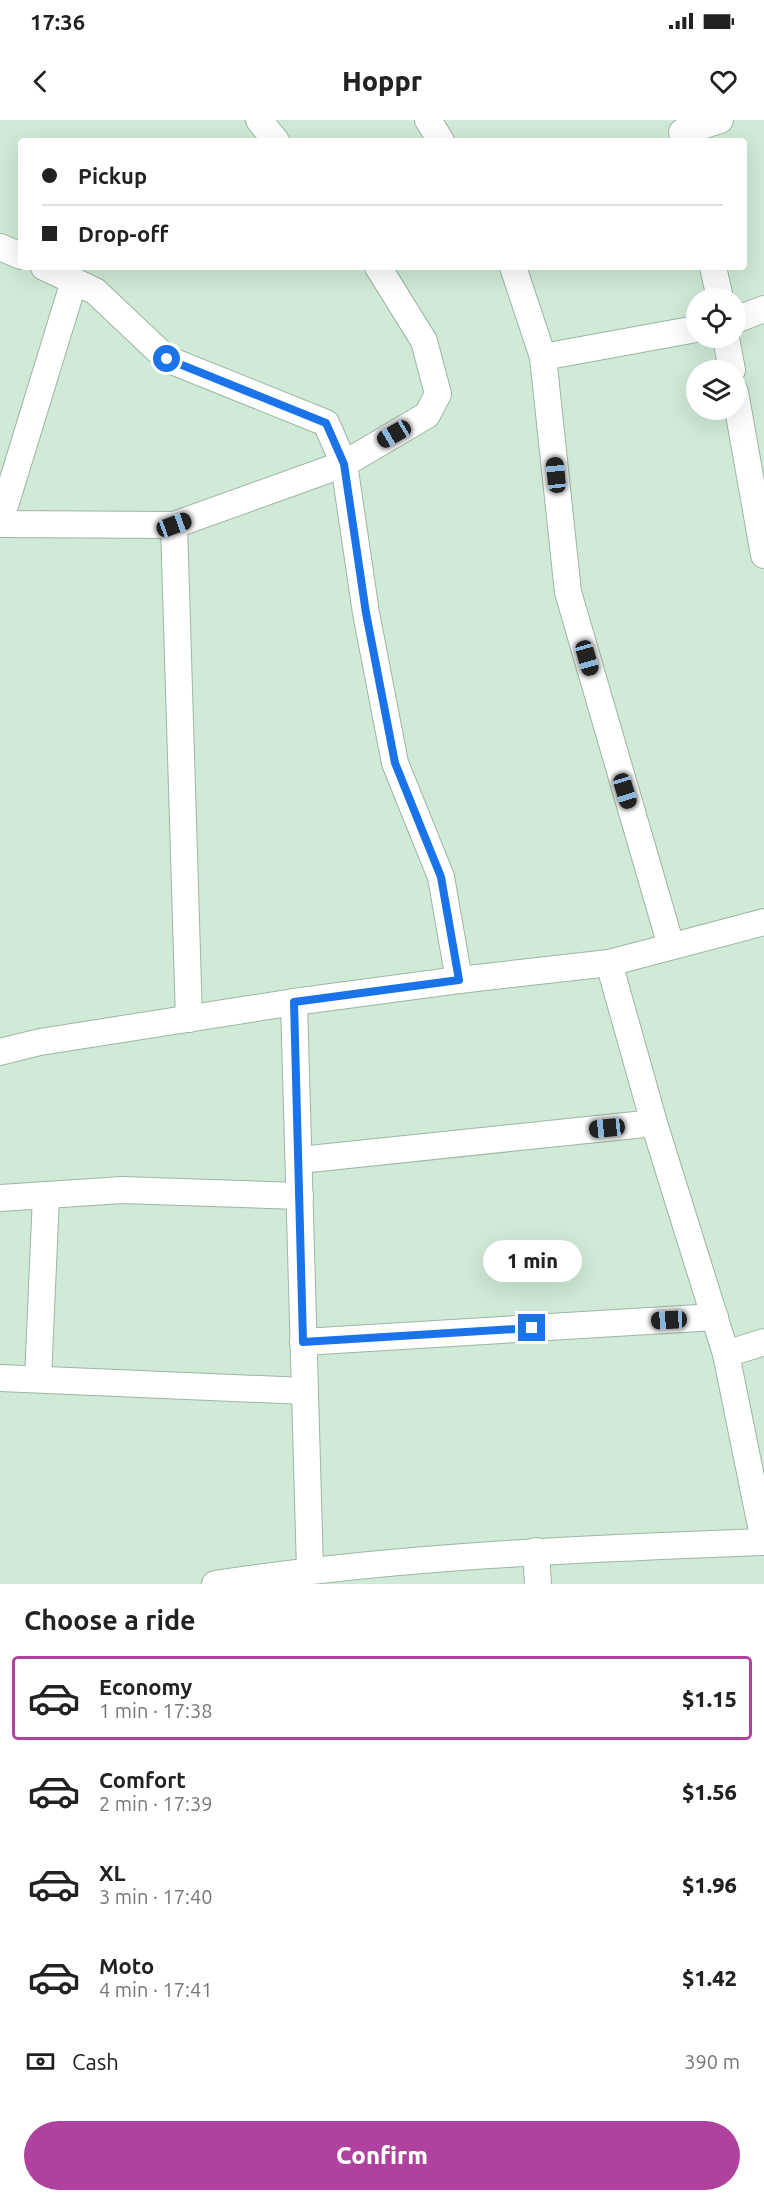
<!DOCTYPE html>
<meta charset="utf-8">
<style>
body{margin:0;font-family:Ubuntu,sans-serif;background:#f2f2f2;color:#222;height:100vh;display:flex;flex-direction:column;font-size:22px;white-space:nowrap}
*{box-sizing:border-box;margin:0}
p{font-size:20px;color:#767676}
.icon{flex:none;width:33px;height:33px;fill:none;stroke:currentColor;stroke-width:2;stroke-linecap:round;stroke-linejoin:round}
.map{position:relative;height:1464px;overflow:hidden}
.side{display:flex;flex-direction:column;background:#fff;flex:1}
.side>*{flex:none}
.banner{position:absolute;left:18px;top:18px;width:729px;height:132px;border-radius:6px;box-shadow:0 6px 24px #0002;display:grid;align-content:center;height:132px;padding:0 24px;background:#fff}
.controls{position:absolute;left:686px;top:168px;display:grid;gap:12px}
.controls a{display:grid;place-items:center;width:60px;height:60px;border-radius:50%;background:#fff;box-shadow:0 6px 24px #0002;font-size:30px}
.end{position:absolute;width:27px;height:27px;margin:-14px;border:8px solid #1a73e8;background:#fff;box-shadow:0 0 0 3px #fff}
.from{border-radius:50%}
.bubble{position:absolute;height:42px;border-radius:21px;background:#fff;box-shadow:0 6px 24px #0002;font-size:20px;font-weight:800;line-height:42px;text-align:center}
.car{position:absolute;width:18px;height:36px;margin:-18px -9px;border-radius:8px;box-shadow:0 0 4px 2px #0007;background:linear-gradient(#222 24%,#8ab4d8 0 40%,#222 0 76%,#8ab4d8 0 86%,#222 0)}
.banner b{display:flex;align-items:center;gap:21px;height:57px;font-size:22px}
.banner b+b{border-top:2px solid #e0e0e0}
.banner i{width:15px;height:15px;background:#222}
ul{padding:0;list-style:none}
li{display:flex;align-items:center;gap:18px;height:84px;margin:0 12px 9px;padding:0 12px;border:3px solid transparent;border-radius:6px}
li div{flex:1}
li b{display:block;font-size:22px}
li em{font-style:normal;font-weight:800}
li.selected{border-color:#af419f}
li>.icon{width:54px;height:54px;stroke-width:1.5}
h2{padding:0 24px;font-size:27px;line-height:72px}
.pay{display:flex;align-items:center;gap:15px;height:66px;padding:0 24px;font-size:22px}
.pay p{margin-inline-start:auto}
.button{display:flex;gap:12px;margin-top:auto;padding:12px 24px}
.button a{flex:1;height:69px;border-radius:36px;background:#af419f;color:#fff;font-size:24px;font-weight:800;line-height:69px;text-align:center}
.status{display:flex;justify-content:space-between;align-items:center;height:42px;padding:0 30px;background:#fff;direction:ltr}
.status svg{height:16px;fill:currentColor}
header{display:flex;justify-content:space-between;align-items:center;height:78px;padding:0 24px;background:#fff;font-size:27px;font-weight:800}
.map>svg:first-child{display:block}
</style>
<div class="status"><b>17:36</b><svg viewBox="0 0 49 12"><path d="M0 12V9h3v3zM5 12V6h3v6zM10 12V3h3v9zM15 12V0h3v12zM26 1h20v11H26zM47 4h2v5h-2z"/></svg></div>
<header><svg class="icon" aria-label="back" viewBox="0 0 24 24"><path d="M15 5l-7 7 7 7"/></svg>Hoppr<svg class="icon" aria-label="heart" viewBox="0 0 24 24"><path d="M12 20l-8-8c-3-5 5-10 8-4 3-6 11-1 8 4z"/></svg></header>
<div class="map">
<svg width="764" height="1464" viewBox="0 0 764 1464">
<rect width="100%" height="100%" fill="#d0ead7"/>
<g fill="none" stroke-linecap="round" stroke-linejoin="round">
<defs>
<g id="minor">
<polyline points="259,0 276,21"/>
<polyline points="428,0 441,21"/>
<polyline points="682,12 720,0"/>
<polyline points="0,127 21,136"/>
<polyline points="44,147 95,171 167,239 326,303 344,344 366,493 395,643 441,757 459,860"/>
<polyline points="513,147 543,237 568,472 671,826"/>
<polyline points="713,147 720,178"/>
<polyline points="735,200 764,189"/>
<polyline points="726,218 732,250"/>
<polyline points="543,237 696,209"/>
<polyline points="735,272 764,435"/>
<polyline points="0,402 74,161"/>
<polyline points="0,404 174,405"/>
<polyline points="609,843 654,1003 726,1234 764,1421"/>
<polyline points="294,882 310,1450"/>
<polyline points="189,899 174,405 344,344 427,295 438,274 424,221 378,147"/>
<polyline points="0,932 40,922 294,882 459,860 609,843 764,802"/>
<polyline points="300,1040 654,1003"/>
<polyline points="0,1078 122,1070 300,1076"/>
<polyline points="303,1222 715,1197"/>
<polyline points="726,1234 764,1222"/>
<polyline points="0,1258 305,1271"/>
<polyline points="38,1259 46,1076"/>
<polyline points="536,1431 538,1464"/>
<path d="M215,1464c182,-28 365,-35 549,-42"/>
</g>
</defs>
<use href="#minor" stroke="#9db6a3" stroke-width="28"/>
<use href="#minor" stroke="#fff" stroke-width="26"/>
</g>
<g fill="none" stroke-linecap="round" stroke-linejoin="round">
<polyline stroke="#1a73e8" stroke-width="8" points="167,239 326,303 344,344 366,493 395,643 441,757 459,860 294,882 303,1222 532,1208"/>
</g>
</svg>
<div class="controls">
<a><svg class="icon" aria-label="locate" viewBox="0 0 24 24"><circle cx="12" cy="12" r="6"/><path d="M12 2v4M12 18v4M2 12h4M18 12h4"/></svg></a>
<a><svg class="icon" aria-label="layers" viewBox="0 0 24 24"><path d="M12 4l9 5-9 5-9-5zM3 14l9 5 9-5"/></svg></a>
</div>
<i class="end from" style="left:167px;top:239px"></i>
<i class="end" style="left:532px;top:1208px"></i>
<div class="bubble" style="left:483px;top:1120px;width:99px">1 min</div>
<i class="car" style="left:394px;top:314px;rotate:240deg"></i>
<i class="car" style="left:556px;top:355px;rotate:354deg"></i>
<i class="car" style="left:174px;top:405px;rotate:70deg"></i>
<i class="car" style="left:587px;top:538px;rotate:164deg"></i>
<i class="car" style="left:625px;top:671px;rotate:163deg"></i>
<i class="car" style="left:607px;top:1008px;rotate:264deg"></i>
<i class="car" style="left:669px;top:1200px;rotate:267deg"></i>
<div class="banner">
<b><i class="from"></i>Pickup</b>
<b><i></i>Drop-off</b>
</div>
</div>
<section class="side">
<h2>Choose a ride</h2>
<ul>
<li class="selected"><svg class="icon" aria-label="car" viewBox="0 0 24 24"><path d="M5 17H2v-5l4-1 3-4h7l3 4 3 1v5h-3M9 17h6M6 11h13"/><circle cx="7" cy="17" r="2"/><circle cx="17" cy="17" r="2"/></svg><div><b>Economy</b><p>1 min · 17:38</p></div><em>$1.15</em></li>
<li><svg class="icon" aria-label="car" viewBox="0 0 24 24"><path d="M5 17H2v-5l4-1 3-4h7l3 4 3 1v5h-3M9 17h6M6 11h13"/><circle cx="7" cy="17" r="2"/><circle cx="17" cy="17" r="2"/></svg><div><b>Comfort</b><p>2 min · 17:39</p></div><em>$1.56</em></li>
<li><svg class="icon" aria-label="car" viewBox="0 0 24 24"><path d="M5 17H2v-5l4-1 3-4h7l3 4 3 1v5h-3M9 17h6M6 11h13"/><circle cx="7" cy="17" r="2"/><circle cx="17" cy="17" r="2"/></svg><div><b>XL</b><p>3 min · 17:40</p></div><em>$1.96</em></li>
<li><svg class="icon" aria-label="car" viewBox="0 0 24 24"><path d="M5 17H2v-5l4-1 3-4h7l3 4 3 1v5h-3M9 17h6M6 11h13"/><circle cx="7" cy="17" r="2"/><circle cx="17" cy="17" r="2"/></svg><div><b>Moto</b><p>4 min · 17:41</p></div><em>$1.42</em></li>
</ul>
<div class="pay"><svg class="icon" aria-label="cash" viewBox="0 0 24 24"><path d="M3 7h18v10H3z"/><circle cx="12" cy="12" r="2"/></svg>Cash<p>390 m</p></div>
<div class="button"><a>Confirm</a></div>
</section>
